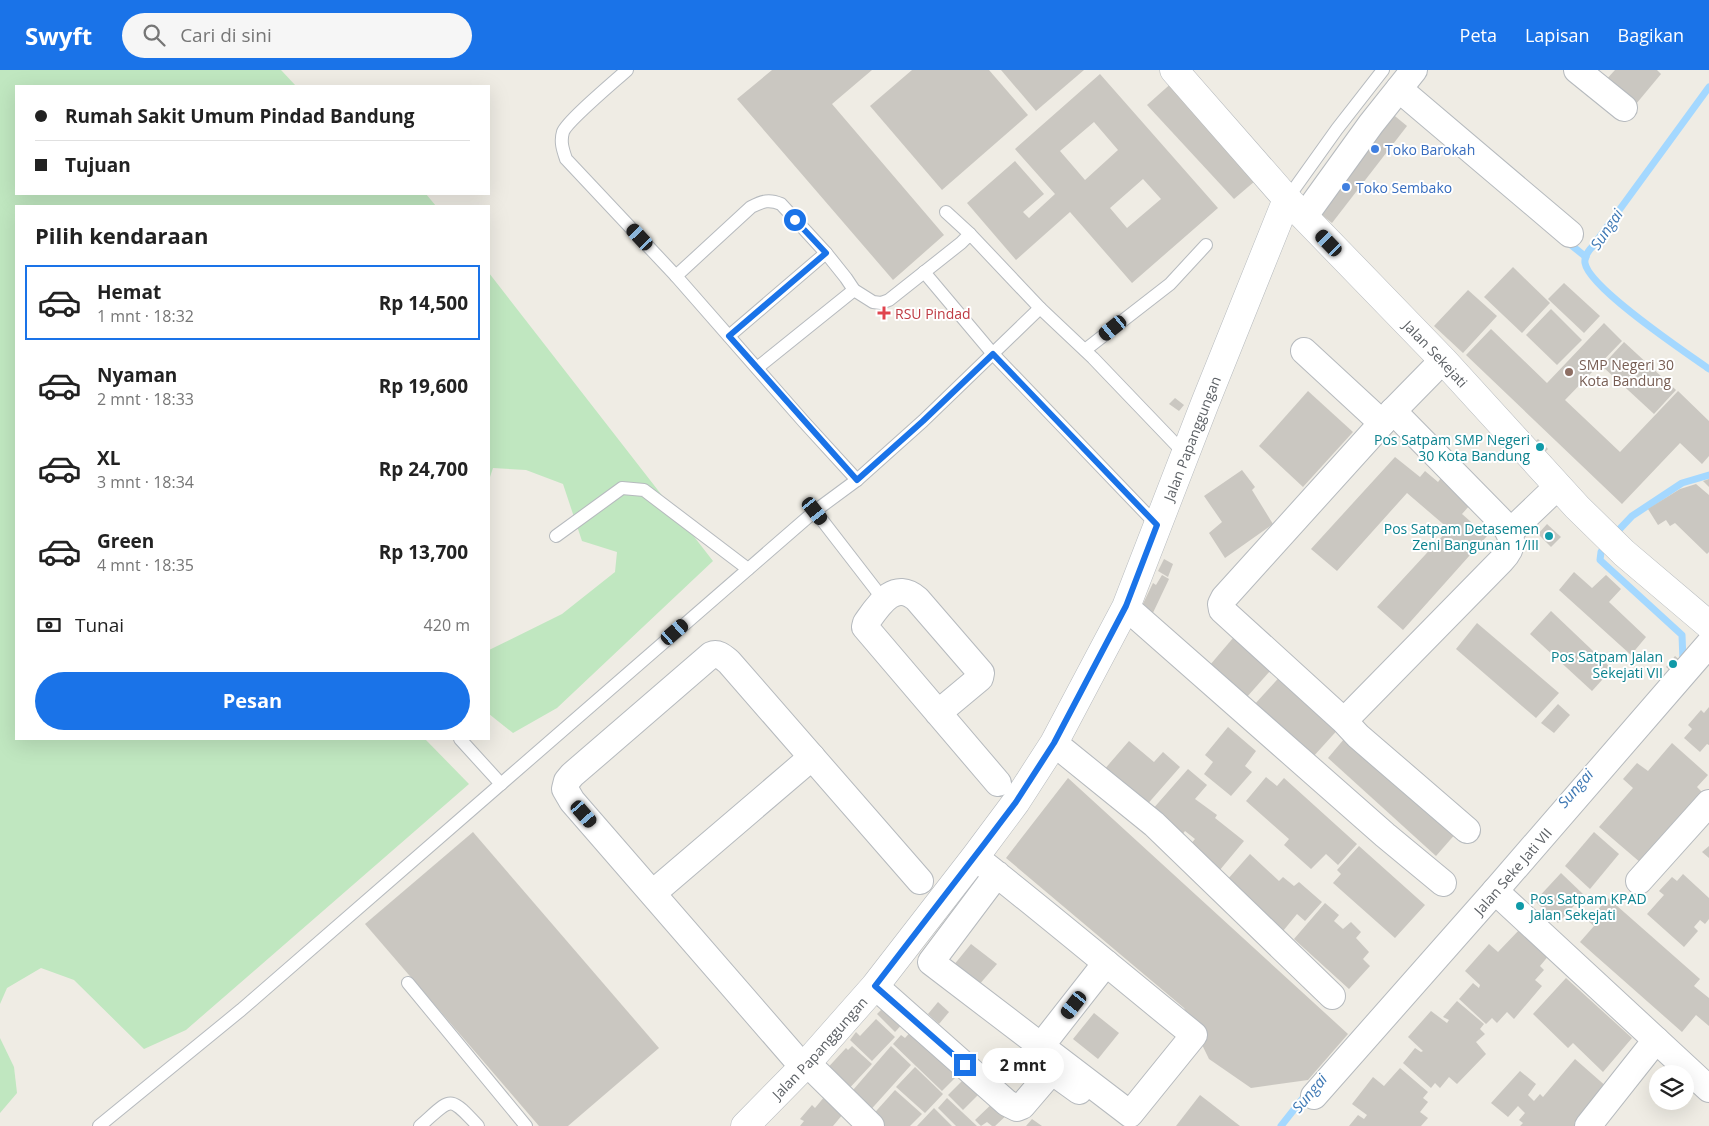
<!DOCTYPE html>
<html lang="id">
<meta charset="utf-8">
<style>
body{margin:0;font-family:"Open Sans",sans-serif;background:#f6f6f6;color:#222;height:100vh;display:flex;flex-direction:column;font-size:19px;white-space:nowrap}
*{box-sizing:border-box;margin:0}
p{font-size:16px;color:#767676}
.icon{flex:none;width:28px;height:28px;fill:none;stroke:currentColor;stroke-width:2;stroke-linecap:round;stroke-linejoin:round}
.map{position:relative;flex:1;overflow:hidden}
.side{position:absolute;left:15px;top:135px;width:475px;height:535px;display:flex;flex-direction:column;background:#fff;border-radius:0px;box-shadow:0 5px 20px #0002}
.side>*{flex:none}
.top-card{position:absolute;left:15px;top:15px;width:475px;height:110px;border-radius:0px;box-shadow:0 5px 20px #0002;display:grid;align-content:center;height:110px;padding:0 20px;background:#fff}
.fabs{position:absolute;left:1649px;top:995px;display:grid;gap:10px}
.fabs a{display:grid;place-items:center;width:45px;height:45px;border-radius:50%;background:#fff;box-shadow:0 5px 20px #0002;font-size:25px}
.end{position:absolute;width:22px;height:22px;margin:-11px;border:6px solid #1a73e8;background:#fff;box-shadow:0 0 0 2px #fff}
.from{border-radius:50%}
.bubble{position:absolute;height:35px;border-radius:18px;background:#fff;box-shadow:0 5px 20px #0002;font-size:16px;font-weight:700;line-height:35px;text-align:center}
.car{position:absolute;width:15px;height:30px;margin:-15px -8px;border-radius:6px;box-shadow:0 0 4px 1px #0007;background:linear-gradient(#222 24%,#8ab4d8 0 40%,#222 0 76%,#8ab4d8 0 86%,#222 0)}
.top-card b{display:flex;align-items:center;gap:18px;height:48px;font-size:19px}
.top-card b+b{border-top:1px solid #e0e0e0}
.top-card i{width:12px;height:12px;background:#222}
ul{padding:0;list-style:none}
li{display:flex;align-items:center;gap:15px;height:75px;margin:0 10px 8px;padding:0 10px;border:2px solid transparent;border-radius:0px}
li div{flex:1}
li b{display:block;font-size:19px}
li em{font-style:normal;font-weight:700}
li.active{border-color:#1a73e8}
li>.icon{width:45px;height:45px;stroke-width:1.5}
h2{padding:0 20px;font-size:22px;line-height:60px}
.pay{display:flex;align-items:center;gap:12px;height:55px;padding:0 20px;font-size:19px}
.pay p{margin-inline-start:auto}
.primary-button{display:flex;gap:10px;margin-top:auto;padding:10px 20px}
.primary-button a{flex:1;height:58px;border-radius:30px;background:#1a73e8;color:#fff;font-size:20px;font-weight:700;line-height:58px;text-align:center}
header{display:flex;align-items:center;gap:30px;box-sizing:border-box;height:70px;padding:0 25px;background:#1a73e8;color:#fff}
header strong{font-size:24px}
nav{display:flex;gap:28px;margin-inline-start:auto;font-size:18px}
.search{width:350px;height:45px;background:#f6f6f6;display:flex;align-items:center;gap:12px;box-sizing:border-box;padding:0 18px;border-radius:28px;color:#767676;font-size:19px}
.map>svg:first-child{display:block}
</style>
<header>
<strong>Swyft</strong>
<div class="search"><svg class="icon" aria-label="search" viewBox="0 0 24 24"><circle cx="10" cy="10" r="6"/><path d="M15 15l6 6"/></svg>Cari di sini</div>
<nav><a>Peta</a><a>Lapisan</a><a>Bagikan</a></nav>
</header>
<div class="map">
<svg width="1709" height="1056" viewBox="0 0 1709 1056">
<rect width="100%" height="100%" fill="#efece4"/>
<g fill="#c0e7c0">
<polygon points="0,0 281,0 296,16 16,16 16,124 426,124 436,136 16,136 16,669 425,669 469,714 186,960 144,979 74,910 41,898 7,918 0,934"/>
<polygon points="489,203 713,491 557,638 513,663 489,644 489,580 562,544 615,502 617,482 582,471 563,414 526,400 493,398 489,410"/>
<polygon points="0,968 14,997 17,1023 0,1043"/>
</g>
<g fill="none" stroke-linecap="round" stroke-linejoin="round">
<g stroke="#a4d8ff" stroke-width="7">
<path d="M1709,17l-116,159c-4,4 -9,10 -8,17 4,25 100,89 124,106"/>
<polyline points="1566,171 1586,187"/>
<polyline points="1614,465 1632,446 1682,413 1709,405"/>
<polyline points="1607,473 1601,482 1600,490 1682,565 1683,591"/>
<polyline points="1281,1056 1307,1023"/>
</g>
</g>
<g fill="#cac7c1" fill-rule="evenodd">
<polygon points="772,0 872,0 832,34 944,165 893,210 737,29"/>
<polygon points="912,0 989,0 1028,45 942,120 870,36"/>
<polygon points="1001,0 1084,0 1036,41"/>
<polygon points="1615,0 1657,0 1661,4 1636,34 1605,11"/>
<path d="M1100,4l118,134 -86,75 -62,-71 -54,48 -49,-57 48,-42 29,33 -21,18 6,6 26,-24 -40,-45zM1094,52l24,28 -33,30 -25,-29zM1143,109l18,20 -34,29 -17,-20z"/>
<polygon points="1175,10 1262,105 1234,129 1147,35"/>
<polygon points="1390,42 1407,56 1332,153 1314,139"/>
<polygon points="1513,197 1550,233 1522,263 1484,227"/>
<polygon points="1564,213 1600,246 1584,263 1548,229"/>
<polygon points="1468,220 1497,246 1463,283 1434,256"/>
<polygon points="1551,239 1582,270 1557,295 1526,265"/>
<polygon points="1604,253 1622,271 1565,330 1620,382 1678,321 1709,351 1709,386 1702,394 1680,373 1622,434 1466,285 1491,259 1547,313"/>
<polygon points="1624,272 1676,320 1654,344 1602,296"/>
<polygon points="1308,321 1353,362 1303,417 1259,376"/>
<polygon points="1175,328 1184,335 1179,341 1169,334"/>
<polygon points="1538,369 1548,379 1542,385 1532,375"/>
<polygon points="1395,387 1420,407 1425,401 1438,412 1441,408 1470,435 1462,444 1487,466 1403,560 1377,537 1449,459 1407,423 1337,501 1311,479"/>
<polygon points="1242,400 1255,417 1252,420 1273,454 1225,488 1209,463 1222,452 1204,426"/>
<polygon points="1709,409 1709,417 1703,411"/>
<polygon points="1696,414 1709,425 1709,482 1707,484 1675,453 1670,456 1666,450 1658,455 1648,439 1680,419"/>
<polygon points="1547,454 1561,467 1551,477 1538,464"/>
<polygon points="1164,489 1173,494 1168,507 1158,501"/>
<polygon points="1574,502 1592,518 1606,505 1621,519 1609,532 1646,567 1631,585 1559,520"/>
<polygon points="1162,505 1169,509 1151,547 1140,540 1153,513 1156,515"/>
<polygon points="1551,541 1612,599 1592,621 1530,564"/>
<polygon points="1477,553 1559,623 1536,648 1456,579"/>
<polygon points="1239,561 1277,593 1246,628 1210,595"/>
<polygon points="1675,586 1681,591 1672,602 1666,597"/>
<polygon points="1284,602 1342,655 1312,688 1254,635"/>
<polygon points="1558,634 1570,645 1554,663 1541,653"/>
<polygon points="1709,637 1709,675 1707,674 1700,682 1684,668 1692,659 1688,655 1701,640 1704,643"/>
<polygon points="1228,657 1256,681 1245,696 1252,702 1231,726 1204,704 1213,692 1205,685"/>
<polygon points="1350,662 1457,762 1436,786 1328,688"/>
<polygon points="1129,671 1154,692 1163,682 1180,697 1145,737 1103,701"/>
<polygon points="1672,673 1708,705 1697,717 1702,722 1641,793 1599,757 1633,718 1623,709 1637,693 1648,701"/>
<polygon points="1188,699 1207,715 1195,729 1217,745 1215,748 1244,771 1219,801 1189,776 1195,769 1185,761 1181,766 1152,740"/>
<polygon points="1266,707 1277,716 1284,708 1357,774 1338,795 1326,784 1311,799 1284,775 1289,769 1246,731"/>
<polygon points="1068,708 1348,964 1308,1010 1251,1018 1209,989 1184,938 1006,788"/>
<polygon points="473,762 659,978 568,1056 539,1056 365,854"/>
<polygon points="1594,762 1619,784 1590,819 1565,796"/>
<polygon points="1359,776 1425,835 1395,868 1333,813 1341,804 1337,800"/>
<polygon points="1709,776 1709,788 1702,782"/>
<polygon points="1250,784 1279,811 1283,807 1294,816 1299,812 1322,832 1305,851 1297,844 1283,861 1227,810"/>
<polygon points="1561,803 1584,825 1558,853 1535,831"/>
<polygon points="1683,804 1709,828 1709,849 1705,854 1700,850 1694,857 1698,861 1684,877 1647,844 1664,825 1659,821 1672,807 1677,811"/>
<polygon points="1608,828 1700,909 1694,916 1709,928 1709,956 1696,945 1682,962 1580,872 1594,856 1588,851"/>
<polygon points="1325,833 1339,845 1334,851 1343,859 1351,852 1361,862 1356,868 1369,882 1363,889 1370,896 1349,919 1294,869"/>
<polygon points="1520,859 1550,884 1540,896 1544,900 1535,910 1542,916 1514,949 1507,942 1497,953 1492,948 1486,954 1459,929 1473,913 1479,918 1480,915 1465,901 1489,874 1498,882"/>
<polygon points="971,874 997,894 978,916 953,896"/>
<polygon points="1566,908 1632,968 1603,1002 1573,973 1568,978 1533,944"/>
<polygon points="890,931 908,948 895,962 877,944"/>
<polygon points="1457,931 1484,954 1480,959 1485,964 1476,972 1486,984 1457,1014 1449,1007 1440,1018 1435,1013 1431,1018 1403,993 1415,978 1421,982 1423,981 1408,967 1431,941 1447,953 1449,950 1443,947"/>
<polygon points="938,932 949,942 939,954 928,944"/>
<polygon points="1094,943 1119,963 1098,989 1073,969"/>
<polygon points="876,949 895,967 872,991 850,970 856,962 860,966"/>
<polygon points="915,957 963,1000 942,1021 893,974 901,965 905,968"/>
<polygon points="852,976 872,994 844,1024 822,1004 846,978 848,980"/>
<polygon points="891,976 911,995 866,1045 847,1027"/>
<polygon points="1575,989 1608,1018 1578,1056 1520,1056 1523,1053 1519,1050 1525,1043 1518,1036 1508,1047 1491,1033 1520,1001 1536,1014 1528,1025 1534,1031 1540,1024 1543,1027"/>
<polygon points="915,997 943,1024 925,1043 896,1017"/>
<polygon points="1400,998 1428,1022 1423,1028 1428,1032 1420,1042 1428,1048 1421,1056 1349,1056 1358,1045 1364,1049 1367,1045 1352,1034 1373,1007 1384,1016"/>
<polygon points="969,1004 984,1019 963,1040 948,1025"/>
<polygon points="895,1020 922,1044 910,1056 877,1056 869,1049"/>
<polygon points="1200,1025 1240,1056 1176,1056"/>
<polygon points="825,1026 843,1044 833,1056 800,1056 804,1051 800,1049 812,1035 815,1038"/>
<polygon points="947,1028 977,1056 956,1056 938,1038"/>
<polygon points="997,1029 1010,1042 995,1056 992,1056 987,1052 981,1056 975,1050"/>
<polygon points="934,1038 952,1056 917,1056"/>
<polygon points="1032,1049 1042,1056 1026,1056"/>
</g>
<g fill="none" stroke-linecap="round" stroke-linejoin="round">
<defs>
<g id="service">
<path d="M627,0c-12,11 -60,51 -64,62 -3,10 0,18 3,27l110,117 128,146 53,58"/>
<polyline points="1287,129 1337,59 1383,0"/>
<polyline points="946,142 970,164"/>
<polyline points="924,202 993,284 1157,455"/>
<path d="M676,206l75,-69c12,-6 18,-8 30,-3l45,49"/>
<polyline points="729,266 826,183 846,208 854,220 873,232 881,233 889,230 961,173 970,164 1040,238"/>
<polyline points="1085,280 1170,214 1206,175"/>
<polyline points="757,298 854,220"/>
<polyline points="815,441 883,529"/>
<polyline points="556,466 622,418 644,420 748,499"/>
<polyline points="460,669 501,714"/>
<polyline points="408,913 526,1056"/>
<polyline points="99,1056 241,940 815,441 857,410 923,351 1040,238 1093,288 1185,384"/>
<path d="M420,1056c32,-28 28,-32 58,0"/>
</g>
<g id="minor">
<polyline points="1577,0 1624,38"/>
<polyline points="1399,19 1570,164"/>
<polyline points="1304,147 1371,54 1414,0"/>
<polyline points="1304,281 1382,353"/>
<polyline points="1393,341 1443,290"/>
<polyline points="1510,462 1558,416"/>
<polyline points="1126,537 1385,765 1443,813"/>
<path d="M938,643l42,-35 1,-5 -64,-74c-23,-20 -39,7 -51,24l-1,4 133,156"/>
<path d="M1344,651l-122,-111 -1,-6 3,-6 169,-187 109,111c12,16 13,24 -1,39l-157,160 14,15 109,94"/>
<polyline points="1054,673 1154,754 1332,926"/>
<path d="M975,787c74,58 146,119 219,178l-64,79 -199,-152 66,-88"/>
<polyline points="1639,811 1709,733"/>
<polyline points="1495,821 1709,1019"/>
<polyline points="653,823 812,687"/>
<polyline points="875,916 1007,1033 1017,1038 1022,1036 1046,1008 1054,1003 1079,1021"/>
<polyline points="1041,976 1106,893"/>
<polyline points="807,993 871,1056"/>
<path d="M803,997l-231,-266 -7,-12 2,-8 5,-6 139,-120c7,-3 12,2 18,7l191,219"/>
<path id="s1" d="M1314,1026l181,-205 214,-247"/>
<polyline points="1588,1056 1656,970"/>
</g>
<g id="tertiary">
<path id="s2" d="M1174,0l113,129 156,161 134,147 47,46 85,72"/>
<path id="s3" d="M745,1056l62,-63 68,-77 100,-129 41,-55 38,-59 72,-136 79,-204 82,-204"/>
</g>
</defs>
<use href="#service" stroke="#b6babe" stroke-width="14"/>
<use href="#minor" stroke="#b6babe" stroke-width="28"/>
<use href="#tertiary" stroke="#b6babe" stroke-width="29"/>
<use href="#service" stroke="#fff" stroke-width="12"/>
<use href="#minor" stroke="#fff" stroke-width="26"/>
<use href="#tertiary" stroke="#fff" stroke-width="28"/>
</g>
<g fill="none" stroke-linecap="round" stroke-linejoin="round">
<polyline stroke="#1a73e8" stroke-width="6" points="795,150 826,183 729,266 857,410 923,351 993,284 1157,455 1126,536 1054,673 1016,732 985,773 875,916 965,995"/>
</g>
<g fill="#3f7fe0" stroke="#fff" stroke-width="2">
<circle cx="1375" cy="79" r="5"/>
<circle cx="1346" cy="117" r="5"/>
</g>
<path fill="#e0444e" stroke="#fff" stroke-width="2" d="M881.5 235.5h5v5h5v5h-5v5h-5v-5h-5v-5h5z"/>
<circle fill="#8d6e63" stroke="#fff" stroke-width="2" cx="1569" cy="302" r="5"/>
<g fill="#0f9aa8" stroke="#fff" stroke-width="2">
<circle cx="1540" cy="377" r="5"/>
<circle cx="1549" cy="466" r="5"/>
<circle cx="1673" cy="594" r="5"/>
<circle cx="1520" cy="836" r="5"/>
</g>
<g text-anchor="middle" dominant-baseline="central" stroke-width="4" stroke-linejoin="round" paint-order="stroke">
<g font-size="14" fill="#366cbe" stroke="#fff" text-anchor="start">
<text x="1385" y="79">Toko Barokah</text>
<text x="1356" y="117">Toko Sembako</text>
</g>
<g font-size="14" fill="#be3a42" stroke="#fff" text-anchor="start">
<text x="895" y="243">RSU Pindad</text>
</g>
<g font-size="14" fill="#5c6065" stroke="#fff">
<text stroke="none"><textPath href="#s2" startOffset="386">Jalan Sekejati</textPath></text>
<text stroke="none"><textPath href="#s3" startOffset="828">Jalan Papanggungan</textPath></text>
<text stroke="none"><textPath href="#s1" startOffset="300">Jalan Seke Jati VII</textPath></text>
<text stroke="none"><textPath href="#s3" startOffset="108">Jalan Papanggungan</textPath></text>
</g>
<g font-size="14" fill="#785e54" stroke="#fff" text-anchor="start">
<text x="1579" y="294">SMP Negeri 30<tspan x="1579" dy="16">Kota Bandung</tspan></text>
</g>
<g font-size="14" fill="#0d838f" stroke="#fff" text-anchor="end">
<text x="1530" y="369">Pos Satpam SMP Negeri<tspan x="1530" dy="16">30 Kota Bandung</tspan></text>
<text x="1539" y="458">Pos Satpam Detasemen<tspan x="1539" dy="16">Zeni Bangunan 1/III</tspan></text>
<text x="1663" y="586">Pos Satpam Jalan<tspan x="1663" dy="16">Sekejati VII</tspan></text>
<text x="1530" y="828" text-anchor="start">Pos Satpam KPAD<tspan x="1530" dy="16">Jalan Sekejati</tspan></text>
</g>
<g font-size="15" font-style="italic" fill="#3e78b4" stroke="#fff">
<text transform="translate(1606 159) rotate(-56)">Sungai</text>
<text transform="translate(1575 718) rotate(-49)">Sungai</text>
<text transform="translate(1309 1023) rotate(-50)">Sungai</text>
</g>
</g>
</svg>
<div class="fabs">
<a><svg class="icon" aria-label="layers" viewBox="0 0 24 24"><path d="M12 4l9 5-9 5-9-5zM3 14l9 5 9-5"/></svg></a>
</div>
<i class="end from" style="left:795px;top:150px"></i>
<i class="end" style="left:965px;top:995px"></i>
<div class="bubble" style="left:982px;top:978px;width:82px">2 mnt</div>
<i class="car" style="left:640px;top:167px;rotate:317deg"></i>
<i class="car" style="left:1329px;top:173px;rotate:316deg"></i>
<i class="car" style="left:1113px;top:258px;rotate:231deg"></i>
<i class="car" style="left:815px;top:441px;rotate:142deg"></i>
<i class="car" style="left:675px;top:562px;rotate:49deg"></i>
<i class="car" style="left:584px;top:744px;rotate:139deg"></i>
<i class="car" style="left:1074px;top:935px;rotate:218deg"></i>
<div class="top-card">
<b><i class="from"></i>Rumah Sakit Umum Pindad Bandung</b>
<b><i></i>Tujuan</b>
</div>
<section class="side">
<h2>Pilih kendaraan</h2>
<ul>
<li class="active"><svg class="icon" aria-label="car" viewBox="0 0 24 24"><path d="M5 17H2v-5l4-1 3-4h7l3 4 3 1v5h-3M9 17h6M6 11h13"/><circle cx="7" cy="17" r="2"/><circle cx="17" cy="17" r="2"/></svg><div><b>Hemat</b><p>1 mnt · 18:32</p></div><em>Rp 14,500</em></li>
<li><svg class="icon" aria-label="car" viewBox="0 0 24 24"><path d="M5 17H2v-5l4-1 3-4h7l3 4 3 1v5h-3M9 17h6M6 11h13"/><circle cx="7" cy="17" r="2"/><circle cx="17" cy="17" r="2"/></svg><div><b>Nyaman</b><p>2 mnt · 18:33</p></div><em>Rp 19,600</em></li>
<li><svg class="icon" aria-label="car" viewBox="0 0 24 24"><path d="M5 17H2v-5l4-1 3-4h7l3 4 3 1v5h-3M9 17h6M6 11h13"/><circle cx="7" cy="17" r="2"/><circle cx="17" cy="17" r="2"/></svg><div><b>XL</b><p>3 mnt · 18:34</p></div><em>Rp 24,700</em></li>
<li><svg class="icon" aria-label="car" viewBox="0 0 24 24"><path d="M5 17H2v-5l4-1 3-4h7l3 4 3 1v5h-3M9 17h6M6 11h13"/><circle cx="7" cy="17" r="2"/><circle cx="17" cy="17" r="2"/></svg><div><b>Green</b><p>4 mnt · 18:35</p></div><em>Rp 13,700</em></li>
</ul>
<div class="pay"><svg class="icon" aria-label="cash" viewBox="0 0 24 24"><path d="M3 7h18v10H3z"/><circle cx="12" cy="12" r="2"/></svg>Tunai<p>420 m</p></div>
<div class="primary-button"><a>Pesan</a></div>
</section>
</div>
